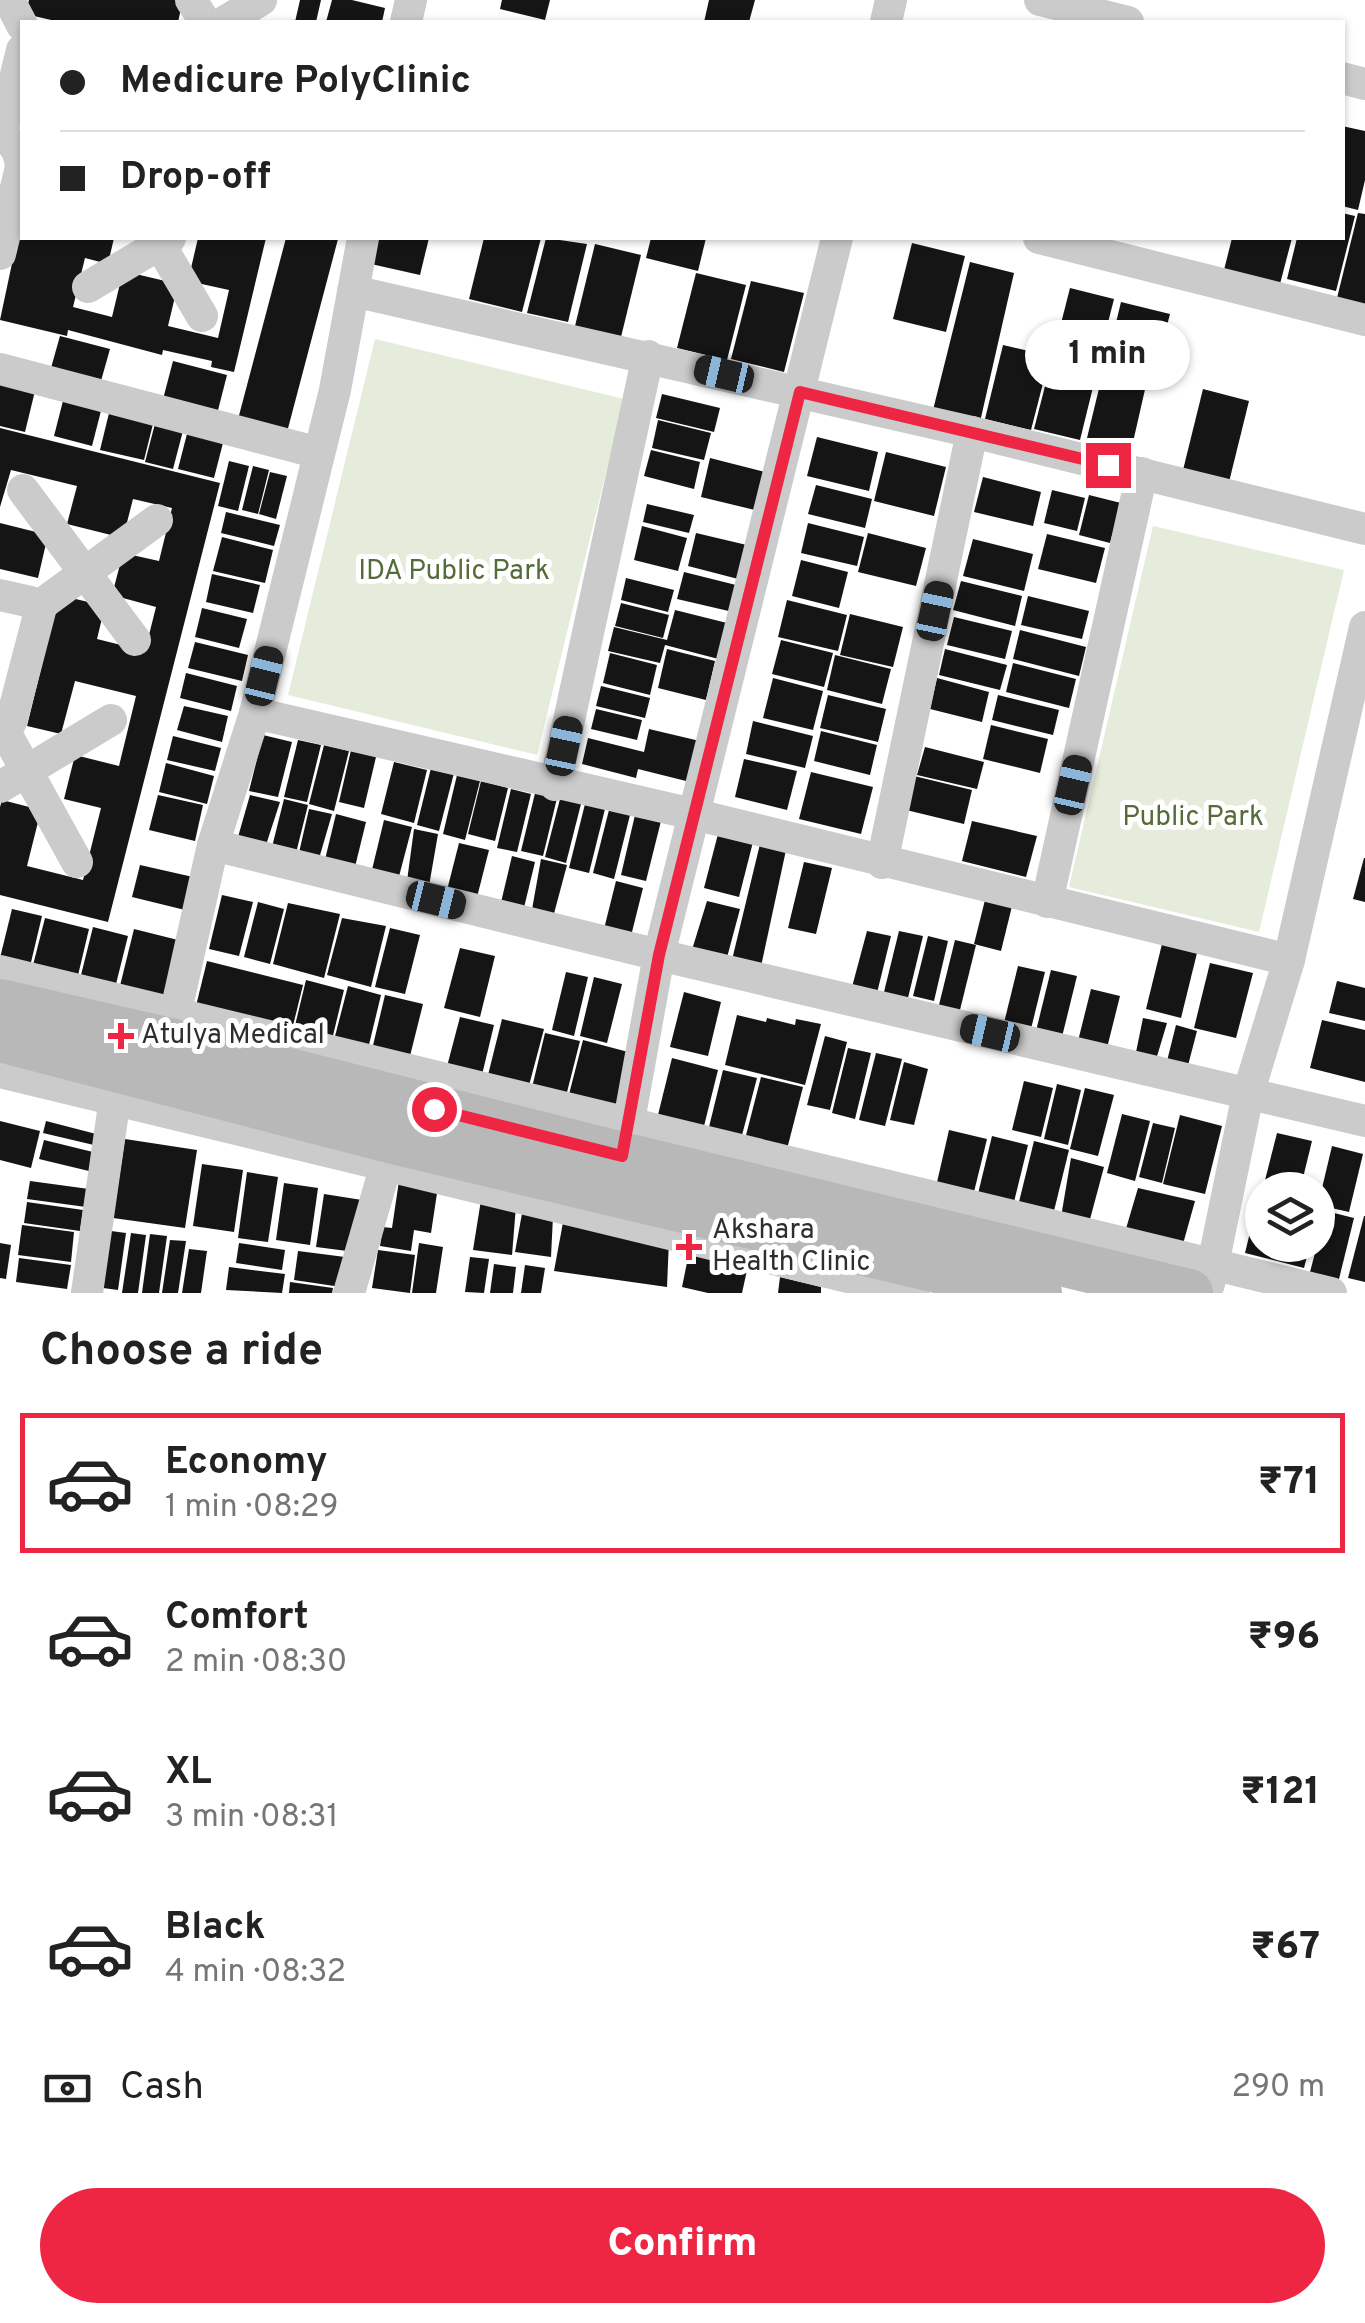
<!DOCTYPE html>
<meta charset="utf-8">
<style>
body{margin:0;font-family:Overpass,sans-serif;background:#f2f2f2;color:#222;height:100vh;display:flex;flex-direction:column;font-size:38px;white-space:nowrap}
*{box-sizing:border-box;margin:0}
p{font-size:32px;color:#767676}
.icon{flex:none;width:55px;height:55px;fill:none;stroke:currentColor;stroke-width:2;stroke-linecap:round;stroke-linejoin:round}
.map{position:relative;height:1293px;overflow:hidden}
.panel{display:flex;flex-direction:column;background:#fff;flex:1}
.panel>*{flex:none}
.guide{position:absolute;left:20px;top:20px;width:1325px;height:220px;border-radius:0px;box-shadow:0 2px 8px #0004;display:grid;align-content:center;height:220px;padding:0 40px;background:#fff}
.controls{position:absolute;left:1245px;top:1172px;display:grid;gap:20px}
.controls a{display:grid;place-items:center;width:90px;height:90px;border-radius:50%;background:#fff;box-shadow:0 2px 8px #0004;font-size:50px}
.end{position:absolute;width:45px;height:45px;margin:-22px;border:12px solid #ee2643;background:#fff;box-shadow:0 0 0 5px #fff}
.from{border-radius:50%}
.bubble{position:absolute;height:70px;border-radius:35px;background:#fff;box-shadow:0 2px 8px #0004;font-size:32px;font-weight:800;line-height:70px;text-align:center}
.car{position:absolute;width:30px;height:60px;margin:-30px -15px;border-radius:12px;box-shadow:0 0 8px 2px #0007;background:linear-gradient(#222 24%,#8ab4d8 0 40%,#222 0 76%,#8ab4d8 0 86%,#222 0)}
.guide b{display:flex;align-items:center;gap:35px;height:95px;font-size:38px}
.guide b+b{border-top:2px solid #e0e0e0}
.guide i{width:25px;height:25px;background:#222}
ul{padding:0;list-style:none}
li{display:flex;align-items:center;gap:30px;height:140px;margin:0 20px 15px;padding:0 20px;border:5px solid transparent;border-radius:0px}
li div{flex:1}
li b{display:block;font-size:38px}
li em{font-style:normal;font-weight:800}
li.selected{border-color:#ee2643}
li>.icon{width:90px;height:90px;stroke-width:1.5}
h2{padding:0 40px;font-size:45px;line-height:120px}
.pay{display:flex;align-items:center;gap:25px;height:110px;padding:0 40px;font-size:38px}
.pay p{margin-inline-start:auto}
.primary-button{display:flex;gap:20px;margin-top:auto;padding:20px 40px}
.primary-button a{flex:1;height:115px;border-radius:60px;background:#ee2643;color:#fff;font-size:40px;font-weight:800;line-height:115px;text-align:center}
.map>svg:first-child{display:block}
</style>
<div class="map">
<svg width="1365" height="1293" viewBox="0 0 1365 1293">
<rect width="100%" height="100%" fill="#fff"/>
<g fill="#e5ecdb">
<polygon points="375,339 624,399 537,755 288,695"/>
<polygon points="1153,526 1344,570 1259,932 1069,887"/>
</g>
<g fill="#151515">
<polygon points="29,0 183,0 178,22 60,22 25,14"/>
<polygon points="300,0 321,0 316,22 295,22"/>
<polygon points="332,0 352,0 385,8 382,22 326,22"/>
<polygon points="502,0 550,0 545,20 500,9"/>
<polygon points="709,0 755,0 749,22 704,22"/>
<polygon points="1342,126 1365,131 1365,180 1358,210 1342,206"/>
<polygon points="1342,213 1355,216 1336,291 1287,279 1297,238 1342,238"/>
<polygon points="1358,213 1365,214 1365,308 1336,302"/>
<polygon points="21,221 22,238 114,238 108,264 85,258 73,307 112,317 123,271 178,284 168,326 218,338 229,290 188,281 198,238 266,238 234,372 211,367 212,361 163,350 162,355 68,330 67,336 0,320"/>
<polygon points="286,238 338,239 286,436 237,423"/>
<polygon points="378,238 429,238 420,275 371,264"/>
<polygon points="484,238 541,238 522,312 469,299"/>
<polygon points="546,238 587,244 568,322 527,313"/>
<polygon points="651,238 706,238 698,271 646,258"/>
<polygon points="1232,238 1292,238 1280,284 1224,270"/>
<polygon points="912,243 965,256 946,332 893,319"/>
<polygon points="595,244 641,255 621,337 575,326"/>
<polygon points="970,262 1014,273 980,422 933,410"/>
<polygon points="696,273 746,285 727,360 677,348"/>
<polygon points="751,281 804,293 784,372 731,359"/>
<polygon points="1070,288 1114,299 1098,362 1054,351"/>
<polygon points="1121,302 1170,314 1153,380 1105,368"/>
<polygon points="60,336 110,349 99,388 49,375"/>
<polygon points="1003,345 1050,356 1031,430 985,419"/>
<polygon points="1053,355 1098,367 1080,440 1034,429"/>
<polygon points="173,361 227,375 216,418 162,403"/>
<polygon points="1103,372 1146,385 1131,451 1087,438"/>
<polygon points="0,382 35,391 25,432 0,426"/>
<polygon points="1203,389 1249,401 1229,482 1183,470"/>
<polygon points="65,393 103,403 92,446 54,436"/>
<polygon points="662,394 720,408 714,432 656,418"/>
<polygon points="110,409 154,420 144,460 100,450"/>
<polygon points="157,416 185,423 173,469 145,462"/>
<polygon points="658,420 711,433 704,460 652,448"/>
<polygon points="189,426 225,435 214,478 178,469"/>
<polygon points="0,428 220,483 108,922 0,895 0,807 2,800 41,810 27,866 83,880 101,808 64,799 75,755 119,766 136,696 75,681 61,734 27,726 59,595 105,606 97,639 145,651 156,607 112,595 123,553 159,561 172,508 133,499 123,538 67,524 77,486 11,470 0,507"/>
<polygon points="817,437 878,452 869,491 807,476"/>
<polygon points="651,450 700,462 694,489 644,476"/>
<polygon points="886,452 946,467 934,516 874,501"/>
<polygon points="710,458 769,473 759,511 701,497"/>
<polygon points="229,461 249,466 238,511 218,506"/>
<polygon points="253,466 269,470 258,514 242,510"/>
<polygon points="270,472 287,476 276,519 259,514"/>
<polygon points="983,477 1041,492 1033,526 974,512"/>
<polygon points="816,485 872,499 865,528 808,514"/>
<polygon points="1052,490 1085,498 1077,531 1044,523"/>
<polygon points="1089,495 1121,503 1110,543 1079,535"/>
<polygon points="647,504 694,515 689,533 643,522"/>
<polygon points="226,512 280,525 274,546 221,533"/>
<polygon points="0,523 48,535 38,578 0,569"/>
<polygon points="808,523 864,537 857,566 801,553"/>
<polygon points="642,526 687,538 678,571 634,560"/>
<polygon points="696,533 751,546 742,580 688,566"/>
<polygon points="868,533 926,548 916,586 858,572"/>
<polygon points="1047,534 1105,548 1096,583 1038,569"/>
<polygon points="222,537 273,550 265,583 213,571"/>
<polygon points="973,539 1033,554 1024,591 963,576"/>
<polygon points="801,560 848,572 839,608 792,596"/>
<polygon points="684,572 740,586 733,612 677,599"/>
<polygon points="212,574 260,585 253,613 206,602"/>
<polygon points="626,578 674,590 668,612 621,600"/>
<polygon points="961,581 1022,596 1015,626 953,610"/>
<polygon points="1028,596 1089,611 1082,639 1021,625"/>
<polygon points="787,600 847,615 838,651 778,637"/>
<polygon points="621,603 669,615 663,638 615,626"/>
<polygon points="202,608 247,619 239,648 195,637"/>
<polygon points="675,610 735,625 726,661 665,645 660,663 608,651 614,627 667,640"/>
<polygon points="850,614 903,627 893,667 840,655"/>
<polygon points="954,617 1012,631 1005,659 947,645"/>
<polygon points="1020,630 1086,647 1079,676 1013,659"/>
<polygon points="781,640 833,653 824,687 772,674"/>
<polygon points="195,642 248,655 242,681 188,668"/>
<polygon points="667,649 715,661 706,700 658,688"/>
<polygon points="945,649 1007,665 1000,690 939,675"/>
<polygon points="610,653 657,665 650,695 603,683"/>
<polygon points="835,655 891,669 882,704 827,690"/>
<polygon points="1013,663 1076,679 1069,708 1006,692"/>
<polygon points="186,673 237,686 231,711 180,698"/>
<polygon points="773,678 823,691 813,730 763,718"/>
<polygon points="937,678 989,692 982,722 930,709"/>
<polygon points="601,686 650,698 645,718 596,706"/>
<polygon points="828,695 886,709 878,742 820,728"/>
<polygon points="998,695 1059,710 1053,735 992,720"/>
<polygon points="184,706 228,716 222,742 177,730"/>
<polygon points="596,709 642,720 637,740 591,729"/>
<polygon points="753,721 813,736 805,768 746,754"/>
<polygon points="991,725 1048,739 1040,773 983,759"/>
<polygon points="649,729 704,742 694,783 638,769 636,778 582,764 588,738 644,752"/>
<polygon points="821,731 877,745 870,775 814,761"/>
<polygon points="263,735 292,742 278,797 249,791"/>
<polygon points="173,736 221,748 215,771 167,760"/>
<polygon points="298,740 321,745 307,802 284,797"/>
<polygon points="324,745 349,751 334,811 309,804"/>
<polygon points="925,747 984,762 977,789 917,775"/>
<polygon points="351,750 376,757 364,808 339,802"/>
<polygon points="744,759 797,771 787,810 735,797"/>
<polygon points="394,762 427,770 414,823 381,814"/>
<polygon points="166,763 214,776 207,804 159,792"/>
<polygon points="431,768 454,773 439,831 417,825"/>
<polygon points="811,772 873,787 861,834 799,819"/>
<polygon points="457,775 480,781 465,840 443,834"/>
<polygon points="910,775 972,790 964,824 902,809"/>
<polygon points="481,781 508,788 495,841 468,834"/>
<polygon points="511,789 531,794 517,852 497,848"/>
<polygon points="536,789 558,794 543,856 521,851"/>
<polygon points="158,795 203,805 195,841 149,830"/>
<polygon points="250,795 280,802 265,848 238,837"/>
<polygon points="561,795 582,800 566,863 545,857"/>
<polygon points="284,799 308,805 293,865 269,859"/>
<polygon points="586,800 606,805 589,873 569,868"/>
<polygon points="309,809 332,814 318,862 298,857"/>
<polygon points="609,810 630,815 614,879 593,873"/>
<polygon points="336,814 366,822 352,879 322,872"/>
<polygon points="635,815 661,821 646,881 621,875"/>
<polygon points="384,820 412,827 397,884 370,878"/>
<polygon points="972,821 1037,836 1026,877 962,861"/>
<polygon points="414,829 438,834 429,886 407,881"/>
<polygon points="718,834 753,842 739,897 704,888"/>
<polygon points="459,843 489,850 474,909 444,902"/>
<polygon points="760,844 786,850 760,971 731,964"/>
<polygon points="512,856 535,862 521,920 498,915"/>
<polygon points="1364,858 1365,858 1365,902 1353,899"/>
<polygon points="541,859 567,865 552,921 531,915"/>
<polygon points="804,862 832,868 816,934 788,928"/>
<polygon points="140,865 193,877 185,910 132,897"/>
<polygon points="616,881 643,888 629,944 602,937"/>
<polygon points="987,892 1014,898 1001,951 974,944"/>
<polygon points="222,895 253,902 239,956 209,949"/>
<polygon points="707,901 740,909 725,965 691,953"/>
<polygon points="258,902 284,909 270,964 244,957"/>
<polygon points="288,903 340,914 324,978 273,964"/>
<polygon points="12,909 42,916 28,975 0,958"/>
<polygon points="45,918 89,929 75,988 30,977"/>
<polygon points="342,918 386,926 371,987 327,975"/>
<polygon points="93,927 128,936 113,996 78,987"/>
<polygon points="390,928 420,935 405,994 375,987"/>
<polygon points="134,929 182,941 165,1010 117,998"/>
<polygon points="867,931 891,936 877,993 852,987"/>
<polygon points="899,931 923,936 907,1002 883,996"/>
<polygon points="928,936 948,941 934,1001 913,996"/>
<polygon points="955,940 976,945 958,1018 937,1013"/>
<polygon points="1162,944 1197,953 1181,1018 1146,1009"/>
<polygon points="460,948 495,956 480,1017 444,1008"/>
<polygon points="207,961 303,985 290,1038 194,1014"/>
<polygon points="1210,963 1253,973 1236,1038 1194,1028"/>
<polygon points="1018,966 1045,972 1029,1037 1002,1031"/>
<polygon points="1051,970 1077,976 1061,1041 1035,1035"/>
<polygon points="566,972 588,977 574,1036 552,1030"/>
<polygon points="594,977 622,984 607,1043 580,1036"/>
<polygon points="306,980 344,990 330,1048 292,1038"/>
<polygon points="1337,981 1365,988 1365,1021 1329,1013"/>
<polygon points="348,986 381,995 367,1053 333,1044"/>
<polygon points="1091,989 1120,996 1105,1056 1076,1049"/>
<polygon points="684,992 721,1002 708,1056 670,1047"/>
<polygon points="385,995 423,1004 407,1068 370,1058"/>
<polygon points="737,1015 766,1022 767,1018 795,1025 796,1019 821,1024 805,1085 725,1065"/>
<polygon points="460,1017 494,1025 480,1083 445,1074"/>
<polygon points="1143,1018 1167,1023 1155,1063 1135,1057"/>
<polygon points="502,1019 544,1029 527,1093 486,1083"/>
<polygon points="1322,1020 1365,1030 1365,1082 1310,1068"/>
<polygon points="1176,1025 1197,1031 1186,1073 1165,1069"/>
<polygon points="545,1033 580,1041 564,1104 530,1096"/>
<polygon points="825,1036 847,1042 830,1110 807,1105"/>
<polygon points="583,1040 632,1053 616,1119 566,1106"/>
<polygon points="848,1048 871,1053 855,1119 832,1113"/>
<polygon points="876,1053 902,1059 885,1126 859,1120"/>
<polygon points="672,1058 718,1070 703,1130 657,1119"/>
<polygon points="904,1062 928,1069 914,1125 890,1120"/>
<polygon points="723,1070 757,1078 741,1139 708,1131"/>
<polygon points="761,1077 803,1087 786,1153 744,1143"/>
<polygon points="1024,1081 1053,1088 1041,1137 1012,1130"/>
<polygon points="1057,1084 1081,1090 1068,1145 1044,1139"/>
<polygon points="1085,1088 1114,1095 1098,1156 1070,1149"/>
<polygon points="1122,1114 1150,1121 1135,1181 1107,1173"/>
<polygon points="1180,1115 1222,1126 1205,1194 1163,1184"/>
<polygon points="0,1121 40,1131 31,1168 0,1160"/>
<polygon points="46,1121 100,1135 98,1146 43,1133"/>
<polygon points="1153,1123 1175,1128 1162,1183 1139,1177"/>
<polygon points="949,1130 987,1139 972,1200 935,1191"/>
<polygon points="1277,1133 1312,1141 1300,1190 1263,1188"/>
<polygon points="992,1136 1028,1145 1012,1210 976,1202"/>
<polygon points="125,1139 197,1150 185,1228 113,1218"/>
<polygon points="44,1140 97,1153 93,1172 39,1159"/>
<polygon points="1034,1141 1069,1150 1052,1219 1017,1210"/>
<polygon points="1332,1146 1363,1154 1349,1212 1318,1205"/>
<polygon points="1071,1158 1104,1167 1089,1223 1061,1217"/>
<polygon points="202,1164 243,1170 234,1232 193,1226"/>
<polygon points="247,1172 278,1177 268,1242 238,1238"/>
<polygon points="400,1174 439,1180 431,1233 414,1230 411,1251 380,1246 383,1227 392,1228"/>
<polygon points="30,1181 89,1189 86,1207 27,1199"/>
<polygon points="284,1183 318,1188 310,1245 276,1240"/>
<polygon points="1138,1188 1195,1201 1183,1244 1125,1232"/>
<polygon points="324,1194 362,1200 355,1252 316,1247"/>
<polygon points="1259,1195 1262,1196 1262,1245 1310,1245 1304,1268 1245,1253"/>
<polygon points="481,1200 516,1206 512,1255 473,1250"/>
<polygon points="27,1202 83,1210 80,1231 24,1223"/>
<polygon points="523,1208 553,1216 551,1257 515,1252"/>
<polygon points="1326,1211 1354,1218 1339,1279 1310,1272"/>
<polygon points="1364,1216 1365,1216 1365,1282 1348,1278"/>
<polygon points="564,1217 669,1240 667,1287 554,1271"/>
<polygon points="22,1225 74,1232 71,1262 18,1255"/>
<polygon points="111,1231 126,1233 118,1290 103,1288"/>
<polygon points="131,1233 146,1235 138,1293 122,1293"/>
<polygon points="150,1234 167,1236 159,1293 142,1293"/>
<polygon points="170,1240 186,1241 178,1293 162,1293"/>
<polygon points="0,1243 11,1245 6,1279 0,1278"/>
<polygon points="239,1243 285,1250 282,1270 236,1263"/>
<polygon points="419,1243 443,1247 436,1293 412,1293"/>
<polygon points="690,1248 749,1261 742,1293 708,1293 682,1287"/>
<polygon points="189,1249 207,1251 201,1293 182,1293"/>
<polygon points="378,1250 415,1255 410,1293 372,1288"/>
<polygon points="298,1251 345,1257 341,1287 294,1280"/>
<polygon points="470,1257 489,1259 484,1293 465,1292"/>
<polygon points="19,1258 71,1265 67,1289 16,1282"/>
<polygon points="494,1264 516,1267 513,1293 490,1293"/>
<polygon points="525,1265 545,1268 541,1293 521,1293"/>
<polygon points="229,1267 285,1274 282,1293 226,1290"/>
<polygon points="780,1277 821,1287 821,1293 778,1293"/>
<polygon points="290,1282 333,1288 332,1293 289,1293"/>
</g>
<g fill="none" stroke-linecap="round" stroke-linejoin="round">
<g stroke="#cbcbcb" stroke-width="32">
<polyline points="9,0 22,25"/>
<polyline points="191,0 205,22"/>
<polyline points="1040,0 1128,22"/>
<polyline points="224,22 261,0"/>
<polyline points="406,22 411,0"/>
<polyline points="886,22 891,0"/>
<polyline points="1342,78 1365,84"/>
<path d="M0,136c15,6 19,15 21,31l-21,87"/>
<polyline points="1,136 22,50"/>
<polyline points="156,238 202,316"/>
<polyline points="1039,238 1365,320"/>
<polyline points="88,287 170,238"/>
<polyline points="353,291 972,432 1365,529"/>
<polyline points="0,369 319,453"/>
<polyline points="23,490 135,640"/>
<polyline points="0,595 31,602 40,611 11,722 0,731"/>
<polyline points="38,607 157,520"/>
<polyline points="255,713 693,814 1289,960"/>
<polyline points="4,730 77,862"/>
<polyline points="555,785 648,356"/>
<polyline points="0,787 111,720"/>
<polyline points="213,845 659,955 1365,1121"/>
<polyline points="882,863 972,432"/>
<polyline points="1047,902 1142,473"/>
<polyline points="0,971 1331,1293"/>
<polyline points="171,1033 213,845 255,713 335,390 363,238"/>
<polyline points="0,1072 914,1293"/>
<polyline points="625,1143 659,955 837,238"/>
<polyline points="1209,1284 1248,1094 1289,960 1365,627"/>
<polyline points="87,1293 118,1077"/>
<polyline points="349,1293 392,1144"/>
</g>
<g stroke="#b8b8b8" stroke-width="48">
<polyline points="0,1003 170,1042 622,1156 1189,1293"/>
<polyline points="0,1038 393,1140 1038,1293"/>
</g>
</g>
<g fill="none" stroke-linecap="round" stroke-linejoin="round">
<polyline stroke="#ee2643" stroke-width="12" points="434,1109 622,1156 659,955 800,392 1108,465"/>
</g>
<g fill="#ee2643" stroke="#fff" stroke-width="4">
<path d="M116 1021h10v10h10v10h-10v10h-10v-10h-10v-10h10z"/>
<path d="M684 1232h10v10h10v10h-10v10h-10v-10h-10v-10h10z"/>
</g>
<g text-anchor="middle" dominant-baseline="central" stroke-width="10" stroke-linejoin="round" paint-order="stroke">
<g font-size="28" fill="#546c39" stroke="#fff">
<text x="454" y="572">IDA Public Park</text>
<text x="1193" y="818">Public Park</text>
</g>
<g font-size="28" fill="#2e2e2e" stroke="#fff" text-anchor="start">
<text x="141" y="1036">Atulya Medical</text>
<text x="712" y="1231">Akshara<tspan x="712" dy="32">Health Clinic</tspan></text>
</g>
</g>
</svg>
<div class="controls">
<a><svg class="icon" aria-label="layers" viewBox="0 0 24 24"><path d="M12 4l9 5-9 5-9-5zM3 14l9 5 9-5"/></svg></a>
</div>
<i class="end from" style="left:434px;top:1109px"></i>
<i class="end" style="left:1108px;top:465px"></i>
<div class="bubble" style="left:1025px;top:320px;width:165px">1 min</div>
<i class="car" style="left:724px;top:374px;rotate:283deg"></i>
<i class="car" style="left:935px;top:611px;rotate:12deg"></i>
<i class="car" style="left:264px;top:676px;rotate:14deg"></i>
<i class="car" style="left:564px;top:746px;rotate:12deg"></i>
<i class="car" style="left:1073px;top:785px;rotate:13deg"></i>
<i class="car" style="left:436px;top:900px;rotate:104deg"></i>
<i class="car" style="left:990px;top:1033px;rotate:283deg"></i>
<div class="guide">
<b><i class="from"></i>Medicure PolyClinic</b>
<b><i></i>Drop-off</b>
</div>
</div>
<section class="panel">
<h2>Choose a ride</h2>
<ul>
<li class="selected"><svg class="icon" aria-label="car" viewBox="0 0 24 24"><path d="M5 17H2v-5l4-1 3-4h7l3 4 3 1v5h-3M9 17h6M6 11h13"/><circle cx="7" cy="17" r="2"/><circle cx="17" cy="17" r="2"/></svg><div><b>Economy</b><p>1 min · 08:29</p></div><em>₹71</em></li>
<li><svg class="icon" aria-label="car" viewBox="0 0 24 24"><path d="M5 17H2v-5l4-1 3-4h7l3 4 3 1v5h-3M9 17h6M6 11h13"/><circle cx="7" cy="17" r="2"/><circle cx="17" cy="17" r="2"/></svg><div><b>Comfort</b><p>2 min · 08:30</p></div><em>₹96</em></li>
<li><svg class="icon" aria-label="car" viewBox="0 0 24 24"><path d="M5 17H2v-5l4-1 3-4h7l3 4 3 1v5h-3M9 17h6M6 11h13"/><circle cx="7" cy="17" r="2"/><circle cx="17" cy="17" r="2"/></svg><div><b>XL</b><p>3 min · 08:31</p></div><em>₹121</em></li>
<li><svg class="icon" aria-label="car" viewBox="0 0 24 24"><path d="M5 17H2v-5l4-1 3-4h7l3 4 3 1v5h-3M9 17h6M6 11h13"/><circle cx="7" cy="17" r="2"/><circle cx="17" cy="17" r="2"/></svg><div><b>Black</b><p>4 min · 08:32</p></div><em>₹67</em></li>
</ul>
<div class="pay"><svg class="icon" aria-label="cash" viewBox="0 0 24 24"><path d="M3 7h18v10H3z"/><circle cx="12" cy="12" r="2"/></svg>Cash<p>290 m</p></div>
<div class="primary-button"><a>Confirm</a></div>
</section>
